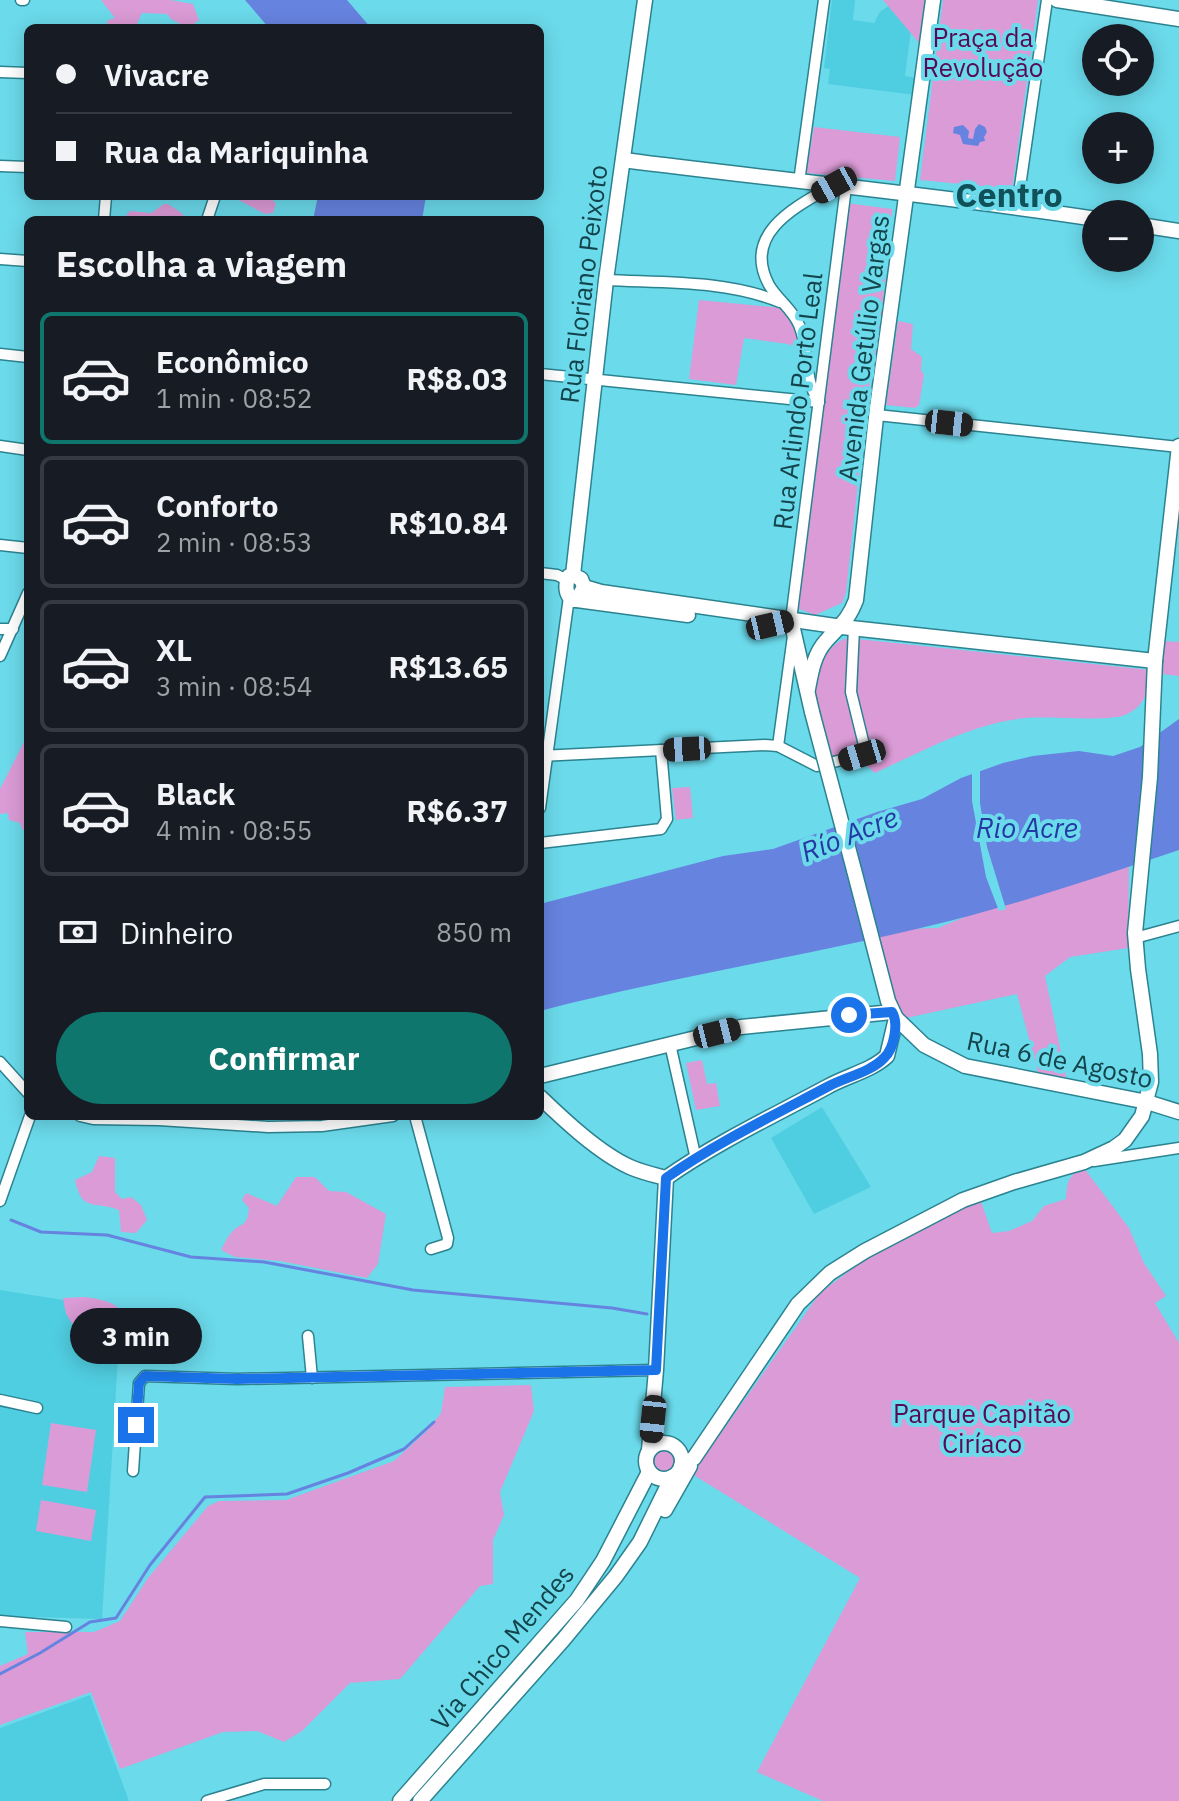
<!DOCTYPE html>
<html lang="pt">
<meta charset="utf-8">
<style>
body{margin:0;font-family:"IBM Plex Sans",sans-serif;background:#242831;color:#f1f3f6;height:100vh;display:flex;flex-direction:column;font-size:30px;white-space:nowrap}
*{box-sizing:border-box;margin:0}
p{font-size:26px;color:#9ea1a6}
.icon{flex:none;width:44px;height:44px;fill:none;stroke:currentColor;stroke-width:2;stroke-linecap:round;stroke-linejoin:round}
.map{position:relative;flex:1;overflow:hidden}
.side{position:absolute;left:24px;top:216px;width:520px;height:904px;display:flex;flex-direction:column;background:#171b24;border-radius:12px;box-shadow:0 4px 20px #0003}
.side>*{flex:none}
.banner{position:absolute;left:24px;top:24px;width:520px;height:176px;border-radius:12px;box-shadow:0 4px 20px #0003;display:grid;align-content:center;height:176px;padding:0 32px;background:#171b24}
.fabs{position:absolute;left:1082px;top:24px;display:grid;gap:16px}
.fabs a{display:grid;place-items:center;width:72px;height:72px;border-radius:50%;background:#171b24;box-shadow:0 4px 20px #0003;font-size:40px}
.end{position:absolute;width:36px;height:36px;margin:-18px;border:10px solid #1a73e8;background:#fff;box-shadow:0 0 0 4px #fff}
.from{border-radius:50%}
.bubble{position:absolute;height:56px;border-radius:28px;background:#171b24;box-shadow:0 4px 20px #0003;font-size:26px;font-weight:800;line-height:56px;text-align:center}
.car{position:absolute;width:24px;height:48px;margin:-24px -12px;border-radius:10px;box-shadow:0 0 6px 2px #0007;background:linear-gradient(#222 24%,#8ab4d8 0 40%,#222 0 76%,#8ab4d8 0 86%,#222 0)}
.banner b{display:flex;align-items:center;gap:28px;height:76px;font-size:30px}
.banner b+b{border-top:2px solid #363941}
.banner i{width:20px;height:20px;background:#f1f3f6}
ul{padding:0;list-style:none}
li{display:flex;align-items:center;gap:24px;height:132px;margin:0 16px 12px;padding:0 16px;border:4px solid #363941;border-radius:12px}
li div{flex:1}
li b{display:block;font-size:30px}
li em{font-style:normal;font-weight:800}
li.on{border-color:#0f766e}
li>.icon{width:72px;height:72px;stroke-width:1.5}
h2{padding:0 32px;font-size:36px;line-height:96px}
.pay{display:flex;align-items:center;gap:20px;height:88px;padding:0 32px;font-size:30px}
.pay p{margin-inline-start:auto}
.cta{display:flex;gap:16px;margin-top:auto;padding:16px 32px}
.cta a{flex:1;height:92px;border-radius:48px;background:#0f766e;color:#fff;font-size:32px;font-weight:800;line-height:92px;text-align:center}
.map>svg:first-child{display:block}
</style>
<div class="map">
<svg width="1179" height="1801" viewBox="0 0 1179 1801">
<rect width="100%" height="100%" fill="#6bdaeb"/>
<g fill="#50cee1">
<polygon points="832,0 855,0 853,20 874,23 880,12 890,5 911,31 905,76 917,78 915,95 828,84 830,69 824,68"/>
<polygon points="822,1107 871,1187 814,1214 771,1138"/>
<polygon points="0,1290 121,1309 102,1619 0,1616"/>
<polygon points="90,1695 129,1801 0,1801 0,1728"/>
</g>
<g fill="#db9bd6">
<polygon points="101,0 170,0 193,4 199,20 188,28 171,19 167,14 142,13 136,26 149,28 106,28 108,20 115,18"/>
<polygon points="883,0 928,0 925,50"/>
<polygon points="943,0 1038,0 1012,189 920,180"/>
<polygon points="814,127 900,137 895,181 806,173"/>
<polygon points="231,196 276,196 272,199 276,204 273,213 265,214"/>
<polygon points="846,203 892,209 892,219 877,353 868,391 846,592 842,603 815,615 799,609 800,581 827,386"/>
<polygon points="164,204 168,204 183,214 184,219 126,220 126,216 130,211 151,213"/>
<polygon points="699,300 782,308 799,337 802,349 788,344 744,338 736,385 689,379"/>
<polygon points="898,321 913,324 911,349 922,357 921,370 924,375 919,405 915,408 886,405"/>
<path d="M848,638l302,32c-1,20 -4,36 -25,45 -18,7 -76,1 -99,3 -54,5 -103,33 -151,55l-12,-10 -34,-3c-9,-37 -27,-75 -1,-108 6,-7 11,-12 20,-14z"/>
<polygon points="1163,641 1179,642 1179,676 1162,674"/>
<polygon points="28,734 28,816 23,831 20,823 9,820 8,813 0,814 0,789"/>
<polygon points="690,787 693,818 676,820 672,788"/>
<polygon points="1129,865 1128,948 1070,957 1045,976 1067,1081 1039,1076 1017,994 906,1018 895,1007 876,930 938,928 989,907"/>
<polygon points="702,1060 707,1084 716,1083 720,1106 696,1110 686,1063"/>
<path d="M99,1156l16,2v34l7,7 9,-2 10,8 6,15 -11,13 -15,-1 -2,-22c-23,-10 -37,4 -44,-30l17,-8z"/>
<path d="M1084,1168l45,60 15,35 22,33 -11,7 24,40v458h-356l-66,-29 103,-194 -168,-104 128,-181 73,-55 86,-42 13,37 17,-2 23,-10 12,-15 22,-7c1,-17 2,-24 18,-31z"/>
<path d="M296,1177h19l14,14 17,1 40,22 -8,50 -11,14 -87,-17 -45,-4 -14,-7c3,-5 6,-13 10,-17 10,-12 16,-4 18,-25l-7,-8 4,-7 31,13z"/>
<path d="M85,1297c43,5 48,21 40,62 -20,-5 -46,-22 -57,-42 -3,-5 -4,-13 -5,-19z"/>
<polygon points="531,1385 534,1411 500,1492 504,1515 493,1540 493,1584 480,1586 400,1679 350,1683 302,1731 284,1742 257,1731 223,1732 120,1769 91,1692 0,1725 0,1666 28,1654 25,1632 94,1632 120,1621 148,1578 208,1506 219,1501 286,1500 394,1461 428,1430 441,1413 445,1387"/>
<polygon points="51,1423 96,1430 87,1492 42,1485"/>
<circle cx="664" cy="1461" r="14"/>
<polygon points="41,1500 96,1510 91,1541 36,1531"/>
</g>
<g fill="#6683df">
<polygon points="245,0 347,0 371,28 269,28"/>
<polygon points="979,124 985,127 987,132 984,137 985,141 980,142 978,146 963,144 960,135 953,133 954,127 963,125 969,131 968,138 973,139 975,129"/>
<polygon points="318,196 426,196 422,220 313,220"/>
<path d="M1179,719v131c-69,23 -139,47 -210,66 -142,37 -287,58 -429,95v-107l183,-48 50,-7 104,-37 45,-13 39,-21 42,-15 30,-7 46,-5 34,5 27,-9z"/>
</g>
<polygon fill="#6bdaeb" points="980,767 980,803 987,847 1006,909 999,911 986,877 972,801 972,770"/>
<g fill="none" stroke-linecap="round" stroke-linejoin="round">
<g stroke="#6683df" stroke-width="3">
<polyline points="11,1220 41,1232 107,1235 191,1257 264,1262 413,1290 612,1308 647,1314"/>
<polyline points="0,1674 40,1653 90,1622 116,1618 150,1565 205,1497 287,1494 348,1473 404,1449 434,1422"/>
</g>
<defs>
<g id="street">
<polyline points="21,0 24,0"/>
<polyline points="0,72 28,73"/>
<polyline points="0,166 28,167"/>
<polyline points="799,182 824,0"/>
<polyline points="1017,207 1047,0"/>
<polyline points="104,220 106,196"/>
<polyline points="207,220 215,196"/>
<polyline points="0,259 28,261"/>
<path d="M606,280c58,3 119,0 174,22"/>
<polyline points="0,354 28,357"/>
<polyline points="540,374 819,402"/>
<path d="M819,402c-16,-23 -9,-52 -20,-77 -6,-15 -21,-25 -30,-40 -28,-52 28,-79 65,-100"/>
<polyline points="877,415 1179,447"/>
<polyline points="0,446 28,450"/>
<polyline points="0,545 28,548"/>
<polyline points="540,573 557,575 567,580"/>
<polyline points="791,620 846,187"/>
<polyline points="0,629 13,629"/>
<polyline points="0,656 28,593"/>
<polyline points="778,746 793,636"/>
<polyline points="540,756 765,745 778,746 817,766 862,755 865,749 851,692 854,628"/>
<polyline points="540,808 569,597"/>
<polyline points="540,843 661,829 667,819 661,750"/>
<polyline points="1135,938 1179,926"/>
<polyline points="670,1044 696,1159"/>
<polyline points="0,1062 28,1093"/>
<polyline points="80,1116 93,1119 159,1120 268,1127 322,1126 393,1116"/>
<polyline points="415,1116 448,1238 447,1244 431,1249"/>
<polyline points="1094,1161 1179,1148"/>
<polyline points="0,1201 30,1116"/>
<polyline points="308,1336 312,1378"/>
<polyline points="0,1400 37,1408"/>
<polyline points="133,1471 139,1383 145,1376 237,1379 656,1370"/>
<polyline points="0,1621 66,1627"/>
<polyline points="207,1801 264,1784 325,1784"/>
</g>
<g id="secondary">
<polyline points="1057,0 1179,19"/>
<path d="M623,160c157,20 316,35 473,59"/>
<polyline points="1140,225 1179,231"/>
<polyline points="573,575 606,280 645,0"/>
<path d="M573,575l8,4 3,8 -7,13h-4c-8,-5 -8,-16 -4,-24z"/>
<polyline points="584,587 601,592 842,627 1155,661"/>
<polyline points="577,600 688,615"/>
<polyline points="791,620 812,712"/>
<path d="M808,689c3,-16 6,-35 18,-48 14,-16 22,-20 30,-41l21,-192 56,-408"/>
<polyline points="896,1018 924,1045 965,1066 1147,1102 1179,1112"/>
<polyline points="540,1076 741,1027 892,1012"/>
<path d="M540,1097c24,23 59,56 90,70 11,5 24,8 36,11"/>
<path d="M666,1178c50,-35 107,-62 161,-91 19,-11 44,-16 60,-31l9,-38 -8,-17 -34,-131"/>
<circle cx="664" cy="1461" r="18"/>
<polyline points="649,1450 656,1370 666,1178"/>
<polyline points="681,1466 694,1458 798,1304 830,1273 865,1251 963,1200 1014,1182 1084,1162 1114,1148 1125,1140 1142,1116 1151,1082 1150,1054 1138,969 1135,933 1150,777 1155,661 1179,446"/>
<polyline points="665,1510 690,1466"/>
<polyline points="400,1801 577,1600 603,1561 649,1472"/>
<polyline points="420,1801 563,1640 616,1576 640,1542 672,1477"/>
</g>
</defs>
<use href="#street" stroke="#2c8390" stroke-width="13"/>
<use href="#secondary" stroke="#2c8390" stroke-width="17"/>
<use href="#street" stroke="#fff" stroke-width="10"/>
<use href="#secondary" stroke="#fff" stroke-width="14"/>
<defs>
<polyline id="secondary-bridge" points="812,712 854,870"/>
</defs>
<use href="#secondary-bridge" stroke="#2c8390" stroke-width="17" stroke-linecap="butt"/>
<use href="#secondary-bridge" stroke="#fff" stroke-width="14"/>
</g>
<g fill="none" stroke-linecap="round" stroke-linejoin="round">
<path stroke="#1a73e8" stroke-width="10" d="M136,1425l3,-42 6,-7 92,3 419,-9 10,-192c48,-34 110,-64 163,-92 17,-9 42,-14 55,-28 10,-9 15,-35 8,-46l-43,3"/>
</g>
<g text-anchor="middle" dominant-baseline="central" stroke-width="8" stroke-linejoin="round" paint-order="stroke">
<g font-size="26" fill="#570a56" stroke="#6bdaeb">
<text x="983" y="37">Praça da<tspan x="983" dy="30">Revolução</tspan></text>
<text x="982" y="1413">Parque Capitão<tspan x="982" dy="30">Ciríaco</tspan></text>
</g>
<g font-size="26" fill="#14444b" stroke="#6bdaeb">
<text transform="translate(583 284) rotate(-83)">Rua Floriano Peixoto</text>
<text transform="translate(863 348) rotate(-83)">Avenida Getúlio Vargas</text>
<text transform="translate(797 401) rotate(-83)">Rua Arlindo Porto Leal</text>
<text transform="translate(1060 1059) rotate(12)">Rua 6 de Agosto</text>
<text transform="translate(502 1647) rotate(-50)">Via Chico Mendes</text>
</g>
<g font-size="28" font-style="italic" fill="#2539a4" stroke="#6bdaeb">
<text x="1027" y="827">Rio Acre</text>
<text transform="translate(849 834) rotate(-22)">Río Acre</text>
</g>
<g font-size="34" font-weight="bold" fill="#105058" stroke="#6bdaeb">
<text x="1009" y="194">Centro</text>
</g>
</g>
</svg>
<div class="fabs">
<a><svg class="icon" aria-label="locate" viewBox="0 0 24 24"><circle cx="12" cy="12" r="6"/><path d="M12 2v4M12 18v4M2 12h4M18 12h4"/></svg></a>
<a>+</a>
<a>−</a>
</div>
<i class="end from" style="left:849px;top:1015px"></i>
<i class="end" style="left:136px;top:1425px"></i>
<div class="bubble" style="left:70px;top:1308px;width:132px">3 min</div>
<i class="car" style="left:834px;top:185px;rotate:241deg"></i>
<i class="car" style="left:949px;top:423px;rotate:96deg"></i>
<i class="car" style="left:770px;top:625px;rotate:77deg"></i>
<i class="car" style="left:687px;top:749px;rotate:267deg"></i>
<i class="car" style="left:862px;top:755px;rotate:253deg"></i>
<i class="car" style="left:717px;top:1033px;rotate:76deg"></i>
<i class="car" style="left:653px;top:1419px;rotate:186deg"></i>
<div class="banner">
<b><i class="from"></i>Vivacre</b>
<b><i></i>Rua da Mariquinha</b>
</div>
<section class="side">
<h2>Escolha a viagem</h2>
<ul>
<li class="on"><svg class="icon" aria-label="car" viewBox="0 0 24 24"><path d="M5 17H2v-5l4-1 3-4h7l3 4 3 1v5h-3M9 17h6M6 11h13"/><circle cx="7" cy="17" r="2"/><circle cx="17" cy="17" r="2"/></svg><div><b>Econômico</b><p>1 min · 08:52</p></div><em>R$8.03</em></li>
<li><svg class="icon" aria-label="car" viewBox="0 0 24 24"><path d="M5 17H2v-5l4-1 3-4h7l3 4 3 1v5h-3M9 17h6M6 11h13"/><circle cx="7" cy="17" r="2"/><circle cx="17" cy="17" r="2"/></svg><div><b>Conforto</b><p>2 min · 08:53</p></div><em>R$10.84</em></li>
<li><svg class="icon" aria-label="car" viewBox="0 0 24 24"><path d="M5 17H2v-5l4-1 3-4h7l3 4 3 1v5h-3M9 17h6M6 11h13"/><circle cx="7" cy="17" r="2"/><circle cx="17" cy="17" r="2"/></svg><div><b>XL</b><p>3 min · 08:54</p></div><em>R$13.65</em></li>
<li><svg class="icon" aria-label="car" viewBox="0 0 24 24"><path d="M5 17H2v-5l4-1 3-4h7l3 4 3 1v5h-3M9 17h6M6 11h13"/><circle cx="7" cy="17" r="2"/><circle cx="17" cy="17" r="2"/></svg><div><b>Black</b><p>4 min · 08:55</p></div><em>R$6.37</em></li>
</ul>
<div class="pay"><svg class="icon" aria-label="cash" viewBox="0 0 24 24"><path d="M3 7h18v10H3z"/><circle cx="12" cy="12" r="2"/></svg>Dinheiro<p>850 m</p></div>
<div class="cta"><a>Confirmar</a></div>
</section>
</div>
